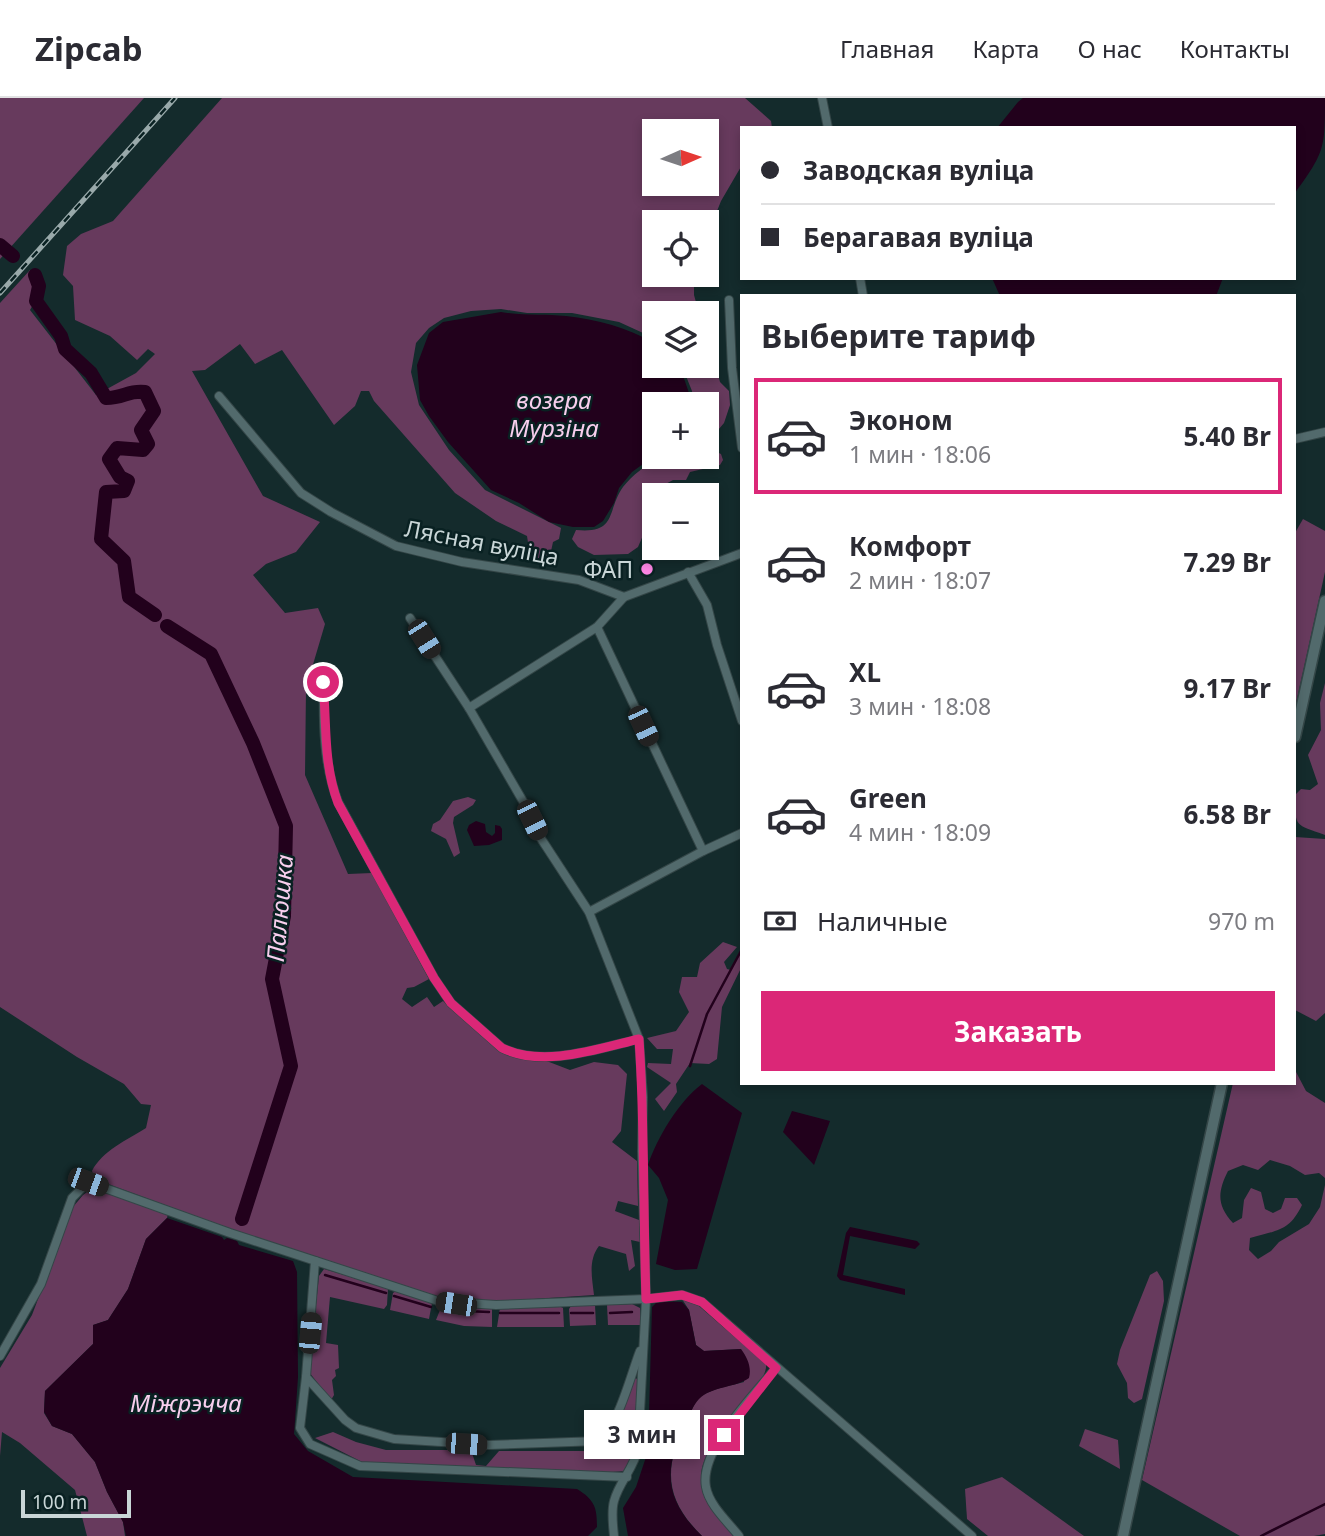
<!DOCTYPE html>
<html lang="ru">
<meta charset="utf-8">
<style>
body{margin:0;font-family:"Noto Sans",sans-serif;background:#f7f7f7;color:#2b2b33;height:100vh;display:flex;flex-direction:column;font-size:26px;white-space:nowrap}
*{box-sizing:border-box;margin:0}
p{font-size:23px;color:#7c7c81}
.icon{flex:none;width:38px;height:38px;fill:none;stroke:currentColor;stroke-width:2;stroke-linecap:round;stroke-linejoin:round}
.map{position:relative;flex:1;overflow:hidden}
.sheet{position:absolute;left:740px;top:196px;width:556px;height:791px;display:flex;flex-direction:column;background:#fff;border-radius:0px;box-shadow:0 4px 10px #0003}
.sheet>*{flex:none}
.top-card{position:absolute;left:740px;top:28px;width:556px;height:154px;border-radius:0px;box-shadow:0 4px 10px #0003;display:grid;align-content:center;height:154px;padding:0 21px;background:#fff}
.needle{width:46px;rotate:87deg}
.controls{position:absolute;left:642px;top:21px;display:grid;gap:14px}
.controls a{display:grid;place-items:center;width:77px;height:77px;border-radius:0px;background:#fff;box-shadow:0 4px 10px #0003;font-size:35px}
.scale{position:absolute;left:21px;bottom:18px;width:110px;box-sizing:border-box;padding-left:7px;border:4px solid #c9d6d7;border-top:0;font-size:19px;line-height:24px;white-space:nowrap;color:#c9d6d7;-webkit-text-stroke:5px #092122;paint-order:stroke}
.end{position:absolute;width:32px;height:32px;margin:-16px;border:9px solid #db2777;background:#fff;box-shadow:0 0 0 4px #fff}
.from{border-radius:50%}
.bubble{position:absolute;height:49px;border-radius:0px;background:#fff;box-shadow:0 4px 10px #0003;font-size:23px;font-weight:700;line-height:49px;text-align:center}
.car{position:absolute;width:21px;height:42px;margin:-21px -10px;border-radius:9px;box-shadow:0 0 5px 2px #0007;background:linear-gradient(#222 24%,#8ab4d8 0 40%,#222 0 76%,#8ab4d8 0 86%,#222 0)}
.top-card b{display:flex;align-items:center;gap:24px;height:66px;font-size:26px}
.top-card b+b{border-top:2px solid #e1e1e2}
.top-card i{width:18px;height:18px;background:#2b2b33}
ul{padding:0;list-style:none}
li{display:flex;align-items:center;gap:21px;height:116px;margin:0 14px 10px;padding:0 7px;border:4px solid transparent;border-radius:0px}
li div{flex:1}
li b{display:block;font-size:26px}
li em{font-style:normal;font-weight:700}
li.on{border-color:#db2777}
li>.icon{width:63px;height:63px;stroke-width:1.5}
h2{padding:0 21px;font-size:32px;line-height:84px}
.pay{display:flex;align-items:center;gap:18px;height:77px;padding:0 21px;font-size:26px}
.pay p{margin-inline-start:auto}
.button{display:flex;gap:14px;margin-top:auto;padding:14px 21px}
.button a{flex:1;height:80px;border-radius:0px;background:#db2777;color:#fff;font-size:28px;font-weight:700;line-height:80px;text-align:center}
header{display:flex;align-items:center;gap:42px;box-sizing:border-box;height:98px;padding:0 35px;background:#fff;border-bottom:2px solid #e1e1e2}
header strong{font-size:33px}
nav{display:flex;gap:38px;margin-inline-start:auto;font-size:24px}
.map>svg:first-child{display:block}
</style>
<header>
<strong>Zipcab</strong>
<nav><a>Главная</a><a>Карта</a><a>О нас</a><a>Контакты</a></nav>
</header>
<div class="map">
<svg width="1325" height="1438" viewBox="0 0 1325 1438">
<rect width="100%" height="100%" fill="#142b2c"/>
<g fill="#673a5d" fill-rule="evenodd">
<polygon points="0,0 144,0 0,161"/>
<path d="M222,0h523l26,23 1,7h-30v37l-21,36 -14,35v-14h-53v53h40v20l5,18h-45v25l-35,-16 -47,-9h-45l-26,-4 -30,2 -27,7 -15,10 -13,15 -5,29 8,33 30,45 36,40 76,38 -2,11 -6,3 -3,14 -7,4 -8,-1 -6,-10 -2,-13 -31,-15 -41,-28 -81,-92 -5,-10h-8l-6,15 -21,19 -52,-75 -27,14 -15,-20 -35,26 -13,1 71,125 57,26 -24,30 -30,12 -13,11 32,38 33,-5 7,16 -19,64 -1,87 43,99 24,-1 57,106 -15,8 -7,1 -5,11 10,8 15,-10 7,10 9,-6 57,51 10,4 34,4 26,10 24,-8 24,3 9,9 -6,57 -9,11 25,19 1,45 -20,-5 -3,10 24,9 1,22 -9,-2 4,26 -6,5 -3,-17 -27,-8c-11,14 -7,32 -5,49l-89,6 -59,-2 -213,-69 -125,-46 -14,-7 -2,-6c10,-20 35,-31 54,-43l5,-23 -10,-1 -17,-20 -47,-27 -77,-50v-704l30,-33c13,12 8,27 0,40l66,85 40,-22 19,-19 -7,-5 -11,11 -27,-24 -35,-16 -2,-34 -10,-11 4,-29 14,-12 32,-13zM654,33h53v53h-53z"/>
<path d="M707,230l12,20 -3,20 4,14 9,9 1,14 -6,18 -17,20 1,5 13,6 2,6 -3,5 -30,7 -4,8h-13l-11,6 -15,18 -3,29 -6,14 -10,7 -34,1 -16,-8 -6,-8 4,-9c42,4 30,-19 47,-43 9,-12 23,-21 34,-30h50v-53h-14l-1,-13 -10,-25h25z"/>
<polygon points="1303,421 1325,433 1325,474 1295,610 1295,435"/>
<path d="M1325,585v152c-30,-11 -30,-7 -30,-40l6,-6 9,1 8,-6 -10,-29 13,-25 -1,-27z"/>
<polygon points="468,699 476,702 473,707 454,719 453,725 460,755 454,759 446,741 431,733 433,726 440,722 453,703"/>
<polygon points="1295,739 1325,741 1325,915 1316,923 1295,912"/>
<polygon points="723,844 737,849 724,864 727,871 731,872 739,855 742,857 742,868 722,909 717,961 709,966 690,965 676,986 677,994 664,1013 655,1001 671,985 647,969 648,965 671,966 673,951 657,951 647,940 676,933 689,914 679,894 682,879 697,879 700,865"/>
<path d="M1295,972l11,21 19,12v75l-6,-5 -14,2 -15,-9 -20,-6 -12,10 -15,-5 -15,6c-10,20 -12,34 5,52l9,-5 2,-18 7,-12 10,4 4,17 8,4 8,-4 4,-11h12l5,7c-13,27 -25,25 -52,33l-1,12 9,9 13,-8 8,-9 30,-18 11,-17 5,-22v349l-11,2h-74l-98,-56 91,-397h62z"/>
<polygon points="90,1092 98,1092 168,1116 167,1120 146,1141 128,1191 108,1222 93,1227 93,1246 45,1293 44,1315 52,1328 72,1336 95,1364 107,1394 123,1424 125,1438 87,1438 75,1392 20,1345 2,1334 0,1358 0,1270 32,1217 73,1109 83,1097"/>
<polygon points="324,1171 388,1190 387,1207 384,1211 330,1199 326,1245 338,1247 339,1270 335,1272 336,1278 332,1282 334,1297 331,1302 309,1274 319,1178"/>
<polygon points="1157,1173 1163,1183 1164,1203 1142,1301 1134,1305 1128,1300 1127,1285 1117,1266 1120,1252 1150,1177"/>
<polygon points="396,1193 432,1205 429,1221 390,1212 393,1195"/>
<path d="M682,1201l17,7 67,58c4,26 -81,83 -62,127 7,16 21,31 31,45h-33c-37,-37 -39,-67 -16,-113 3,-7 7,-18 12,-24 10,-10 32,-13 46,-17l-3,-33 -37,2 -8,-6 -7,-35z"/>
<polygon points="632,1206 640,1210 641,1227 608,1227 607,1207"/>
<polygon points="442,1207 492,1210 492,1229 464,1228 436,1222"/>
<polygon points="595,1207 596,1227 570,1228 569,1211 571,1208"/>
<polygon points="561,1209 563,1210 564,1229 497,1229 500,1210"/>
<polygon points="634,1280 638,1281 634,1350 626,1373 598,1375 362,1364 315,1340 333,1334 356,1344 386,1352 471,1352 476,1367 486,1368 499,1353 600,1353 605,1348"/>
<polygon points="1085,1331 1118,1342 1120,1371 1079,1348"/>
<polygon points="1002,1379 1084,1438 988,1438 967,1421 965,1391"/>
</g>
<g fill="#22011c">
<path d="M1023,0h302c0,50 0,54 -30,95v-65h-298l21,-26z"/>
<polygon points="992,180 1223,180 1216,198 1000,198"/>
<path d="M501,214c22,4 43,2 65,4 30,3 63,12 88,27v23l26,1 9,26 1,11h-36v52l-22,16 -13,16 -5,15 -11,18 -9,6h-21l-24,-5 -30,-19 -28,-13 -43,-48 -19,-26 -9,-16 -3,-35 12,-32 14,-11z"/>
<polygon points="476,723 485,726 486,734 492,738 495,735 495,727 500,728 502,731 502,742 489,747 474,748 467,732 469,727"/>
<path d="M702,986l40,29 -45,156 -22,1 -19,-6 12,-64 -9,-22 -11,-13c9,-27 31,-64 54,-81z"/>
<polygon points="792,1013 830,1023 814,1067 783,1034"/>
<path d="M167,1120l55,19 2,3 3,-2 10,3 2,4 54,16 4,11 1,105 -4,57 14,17 45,26 224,12c18,11 20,19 20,38l-9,9h-462l-3,-14 -16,-30 -12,-30 -23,-28 -20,-8 -8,-14 1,-21 48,-47v-19l15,-5 20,-31 18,-50z"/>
<polygon points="850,1129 917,1143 920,1146 915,1151 850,1138 843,1177 905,1191 905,1197 840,1182 837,1178 846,1135"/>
<path d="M658,1203l24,1 7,8 7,35 8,6 37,-2c6,8 11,18 8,29 -14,10 -37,8 -50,21 -6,6 -9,16 -13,24 -23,46 -22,76 16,113h-74l-5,-28 13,-21 12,-36 4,-144z"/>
</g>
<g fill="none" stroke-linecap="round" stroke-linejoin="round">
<g stroke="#22011c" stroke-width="2.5">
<polyline points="690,968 707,916 742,851"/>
<polyline points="325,1177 386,1195"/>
<polyline points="394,1198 431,1209"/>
<polyline points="441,1212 489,1214"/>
<polyline points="500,1215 559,1215"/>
<polyline points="571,1215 593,1215"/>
<polyline points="610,1215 632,1214"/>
<polyline points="1261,1438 1325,1406"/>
</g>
<g stroke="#22011c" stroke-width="14">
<polyline points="0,147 13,158"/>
<path d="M35,177l4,11 -3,15 25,35 4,13 26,24 15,25c18,0 22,-8 39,-6l9,19 -13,19 7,14 -5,6 -26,-2 -8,11 11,18 8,4 -4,10 -18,1 -5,47 23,22 5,36 26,18"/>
<polyline points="167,528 211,556 253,645 286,728 284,818 272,881 291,968 242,1121"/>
</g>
<defs>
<g id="minor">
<polyline points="822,0 828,30"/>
<polyline points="860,180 863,198"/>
<polyline points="729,202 732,270 742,350"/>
<polyline points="219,298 301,395 331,414 396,448 462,464 579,482 624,499"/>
<polyline points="1295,341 1325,334"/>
<polyline points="688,474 707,507 717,547 742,623"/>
<polyline points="410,520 469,610"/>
<polyline points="597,529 703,753"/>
<path d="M320,577l4,11c-1,39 0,79 14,116l96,176 17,25 51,45c41,20 95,1 137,-9"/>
<polyline points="589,814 703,753 742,735"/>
<path d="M315,1163l-9,116 39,43 11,8 38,11 95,6 110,-4c20,-17 31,-64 41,-90"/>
<polyline points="0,1258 41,1186 72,1100 88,1084 230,1135 438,1203 496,1207 646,1201 682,1197 702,1204 972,1438"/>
<polyline points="306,1279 300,1330 310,1346 360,1368 627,1379"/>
<path d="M614,1438c-1,-11 -3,-24 0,-35 5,-19 20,-33 24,-52l8,-150 -4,-148 1,-54 -4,-58 -50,-127 -49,-75 -16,-34 -55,-95 128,-81 27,-30 118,-44"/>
<path d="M739,1438c-11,-14 -30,-31 -33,-49 -7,-37 48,-92 70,-119"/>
</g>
<g id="tertiary">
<polyline points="1295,639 1325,503"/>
<polyline points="1123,1438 1222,985"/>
</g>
</defs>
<use href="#minor" stroke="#344647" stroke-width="10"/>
<use href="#tertiary" stroke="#344647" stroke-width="13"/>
<use href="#minor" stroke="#526a6c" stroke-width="8"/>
<use href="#tertiary" stroke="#526a6c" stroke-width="10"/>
<defs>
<polyline id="rail" points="0,195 175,0"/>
</defs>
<use href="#rail" stroke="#99a9aa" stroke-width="5"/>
<use href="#rail" stroke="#092122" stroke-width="2.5" stroke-dasharray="8" stroke-linecap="butt"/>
</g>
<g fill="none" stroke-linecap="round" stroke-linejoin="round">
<path stroke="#db2777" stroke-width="9" d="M323,584c4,41 0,81 15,121l96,175 17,25 51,45c41,20 95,1 137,-9 6,86 4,173 7,260l36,-4 20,7 74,66 -52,67"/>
</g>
<circle fill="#fc86e4" stroke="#092122" stroke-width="2.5" cx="647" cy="471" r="7"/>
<g text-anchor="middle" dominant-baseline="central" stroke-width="5" stroke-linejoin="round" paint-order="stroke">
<g font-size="23" fill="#c9d6d7" stroke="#092122">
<text transform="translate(482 444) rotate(11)">Лясная вуліца</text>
</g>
<g font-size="23" fill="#c9d6d7" stroke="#092122" text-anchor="end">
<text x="633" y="471">ФАП</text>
</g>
<g font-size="24" font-style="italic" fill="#f8cfee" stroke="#092122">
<text x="554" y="301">возера<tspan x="554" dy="28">Мурзіна</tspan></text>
<text transform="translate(279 810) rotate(-85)">Палюшка</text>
<text x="186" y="1304">Міжрэчча</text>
</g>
</g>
</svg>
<div class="controls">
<a><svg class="needle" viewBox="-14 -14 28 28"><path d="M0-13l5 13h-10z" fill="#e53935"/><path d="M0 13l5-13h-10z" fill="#7c7c81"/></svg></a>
<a><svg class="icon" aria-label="locate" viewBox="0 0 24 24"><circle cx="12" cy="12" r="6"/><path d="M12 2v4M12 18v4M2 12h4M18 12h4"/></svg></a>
<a><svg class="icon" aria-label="layers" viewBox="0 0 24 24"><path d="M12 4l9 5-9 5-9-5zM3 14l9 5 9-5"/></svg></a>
<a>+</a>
<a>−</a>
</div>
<div class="scale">100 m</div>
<i class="end from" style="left:323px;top:584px"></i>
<i class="end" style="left:724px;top:1337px"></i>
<div class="bubble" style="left:584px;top:1312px;width:116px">3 мин</div>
<i class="car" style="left:424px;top:541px;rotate:148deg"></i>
<i class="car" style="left:643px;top:628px;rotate:155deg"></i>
<i class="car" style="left:532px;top:722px;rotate:154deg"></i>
<i class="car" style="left:88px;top:1084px;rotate:110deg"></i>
<i class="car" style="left:456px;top:1206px;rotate:279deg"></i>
<i class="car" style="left:310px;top:1235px;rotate:5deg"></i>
<i class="car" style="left:466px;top:1346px;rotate:94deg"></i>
<div class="top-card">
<b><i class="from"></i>Заводская вуліца</b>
<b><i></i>Берагавая вуліца</b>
</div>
<section class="sheet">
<h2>Выберите тариф</h2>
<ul>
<li class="on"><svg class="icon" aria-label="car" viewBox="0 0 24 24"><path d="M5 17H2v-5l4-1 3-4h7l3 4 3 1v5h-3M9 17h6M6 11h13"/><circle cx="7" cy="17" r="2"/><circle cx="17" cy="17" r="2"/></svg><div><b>Эконом</b><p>1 мин · 18:06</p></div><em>5.40 Br</em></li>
<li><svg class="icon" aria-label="car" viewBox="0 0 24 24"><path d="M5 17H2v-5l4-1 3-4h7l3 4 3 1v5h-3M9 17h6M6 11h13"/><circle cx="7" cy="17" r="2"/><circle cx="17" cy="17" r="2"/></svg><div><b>Комфорт</b><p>2 мин · 18:07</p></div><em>7.29 Br</em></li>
<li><svg class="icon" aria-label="car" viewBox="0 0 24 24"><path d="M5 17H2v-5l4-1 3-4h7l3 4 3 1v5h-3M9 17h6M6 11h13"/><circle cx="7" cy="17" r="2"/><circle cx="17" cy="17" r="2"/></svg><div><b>XL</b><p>3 мин · 18:08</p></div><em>9.17 Br</em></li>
<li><svg class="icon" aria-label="car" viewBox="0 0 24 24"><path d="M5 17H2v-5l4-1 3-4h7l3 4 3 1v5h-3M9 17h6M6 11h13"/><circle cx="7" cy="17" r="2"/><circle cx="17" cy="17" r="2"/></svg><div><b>Green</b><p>4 мин · 18:09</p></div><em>6.58 Br</em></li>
</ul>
<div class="pay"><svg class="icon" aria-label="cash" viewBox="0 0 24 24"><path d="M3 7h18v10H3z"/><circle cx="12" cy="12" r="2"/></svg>Наличные<p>970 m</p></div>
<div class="button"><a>Заказать</a></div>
</section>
</div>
